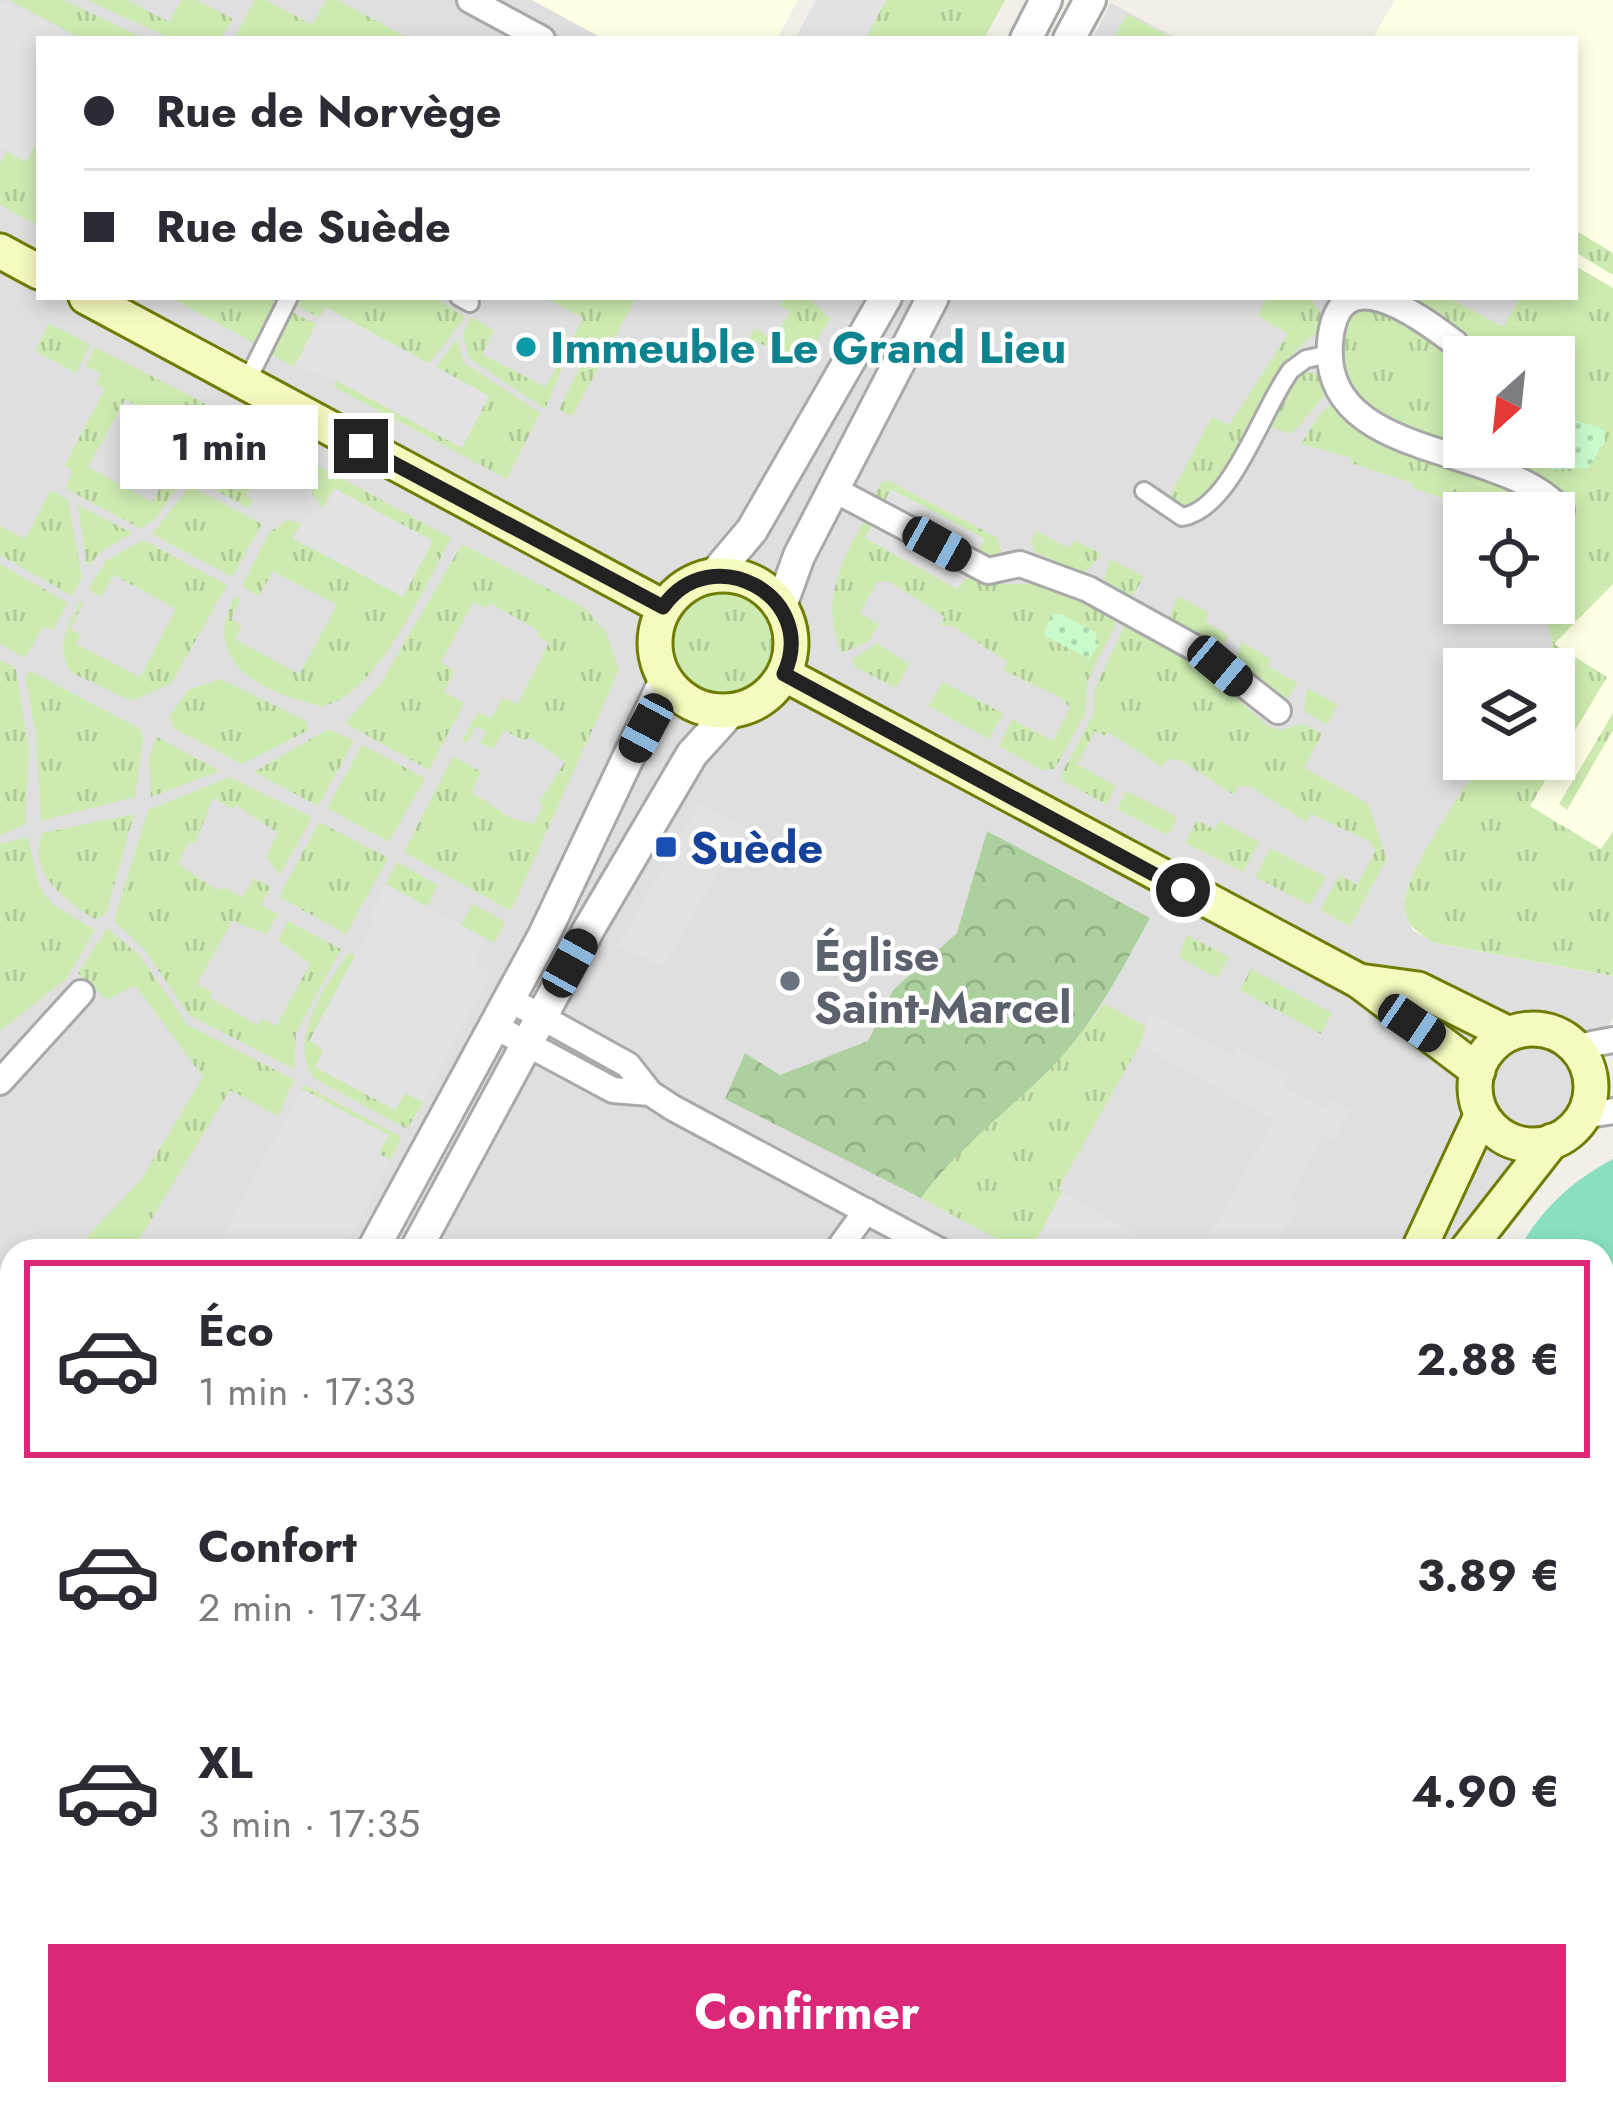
<!DOCTYPE html>
<html lang="fr">
<meta charset="utf-8">
<style>
body{margin:0;font-family:Jost,sans-serif;background:#f7f7f7;color:#2b2b33;height:100vh;display:flex;flex-direction:column;font-size:45px;white-space:nowrap}
*{box-sizing:border-box;margin:0}
p{font-size:39px;color:#7c7c81}
.icon{flex:none;width:66px;height:66px;fill:none;stroke:currentColor;stroke-width:2;stroke-linecap:round;stroke-linejoin:round}
.map{position:relative;flex:1;overflow:hidden}
.details{position:absolute;left:0px;top:1239px;width:1614px;height:867px;display:flex;flex-direction:column;background:#fff;border-radius:36px 36px 0 0;box-shadow:0 6px 18px #0003}
.details>*{flex:none}
.guide{position:absolute;left:36px;top:36px;width:1542px;height:264px;border-radius:0px;box-shadow:0 6px 18px #0003;display:grid;align-content:center;height:264px;padding:0 48px;background:#fff}
.needle{width:78px;rotate:207deg}
.fabs{position:absolute;left:1443px;top:336px;display:grid;gap:24px}
.fabs a{display:grid;place-items:center;width:132px;height:132px;border-radius:0px;background:#fff;box-shadow:0 6px 18px #0003;font-size:60px}
.end{position:absolute;width:54px;height:54px;margin:-27px;border:15px solid #222;background:#fff;box-shadow:0 0 0 6px #fff}
.from{border-radius:50%}
.bubble{position:absolute;height:84px;border-radius:0px;background:#fff;box-shadow:0 6px 18px #0003;font-size:39px;font-weight:700;line-height:84px;text-align:center}
.car{position:absolute;width:36px;height:72px;margin:-36px -18px;border-radius:15px;box-shadow:0 0 9px 3px #0007;background:linear-gradient(#222 24%,#8ab4d8 0 40%,#222 0 76%,#8ab4d8 0 86%,#222 0)}
.guide b{display:flex;align-items:center;gap:42px;height:114px;font-size:45px}
.guide b+b{border-top:3px solid #e1e1e2}
.guide i{width:30px;height:30px;background:#2b2b33}
ul{padding:21px 0 0;list-style:none}
li{display:flex;align-items:center;gap:36px;height:198px;margin:0 24px 18px;padding:0 24px;border:6px solid transparent;border-radius:0px}
li div{flex:1}
li b{display:block;font-size:45px}
li em{font-style:normal;font-weight:700}
li.active{border-color:#db2777}
li>.icon{width:108px;height:108px;stroke-width:1.5}
.button{display:flex;gap:24px;margin-top:auto;padding:24px 48px}
.button a{flex:1;height:138px;border-radius:0px;background:#db2777;color:#fff;font-size:48px;font-weight:700;line-height:138px;text-align:center}
.map>svg:first-child{display:block}
</style>
<div class="map">
<svg width="1613" height="2104" viewBox="0 0 1613 2104">
<defs>
<pattern id="construction-cross-hatch" width="8" height="8" patternUnits="userSpaceOnUse" patternTransform="scale(3)"><rect width="8" height="8" fill="#c7c7b4"/><path d="M0 0l8 8M0 8l8-8" fill="none" stroke="#abab9a"/></pattern>
<pattern id="grass-tufts" width="24" height="20" patternUnits="userSpaceOnUse" patternTransform="scale(3)"><rect width="24" height="20" fill="#cdebb0"/><path d="M3 7l-1-3M5 7V3M7 7l1-3M15 17l-1-3M17 17v-4M19 17l1-3" fill="none" stroke="#b0c997"/></pattern>
<pattern id="forest-crowns" width="20" height="18" patternUnits="userSpaceOnUse" patternTransform="scale(3)"><rect width="20" height="18" fill="#add19e"/><path d="M2 6a3 3 0 1 1 6 0M12 15a3 3 0 1 1 6 0" fill="none" stroke="#95b388"/></pattern>
<pattern id="park-dots" width="8" height="8" patternUnits="userSpaceOnUse" patternTransform="scale(3)"><rect width="8" height="8" fill="#c8facc"/><path d="M2 2h.1M6 6h.1" fill="none" stroke="#acd6af" stroke-width="1.8" stroke-linecap="round"/></pattern>
</defs>
<rect width="100%" height="100%" fill="#f2efe9"/>
<g fill="#e0dfdf" fill-rule="evenodd">
<path d="M0,0h532l72,39h-565v258h1536v-31l38,22v253l-75,128h-74v90h20l-80,139 9,32 22,13 178,33v42l-123,233h-1478v463l-7,62 6,20 -11,3zM1464,357h90v90h-90zM1464,513h90v90h-90z"/>
<polygon points="1111,3 1178,39 1092,39"/>
<polygon points="7,1885 12,1888 12,2094 717,2094 731,2104 0,2104 0,1886"/>
<polygon points="840,2094 1044,2094 1039,2104 852,2104"/>
</g>
<g fill="#ffffe5">
<polygon points="532,0 798,0 777,39 604,39"/>
<polygon points="1395,0 1613,0 1613,288 1575,266 1575,39 1372,39"/>
<polygon points="1613,541 1613,976 1435,943 1413,930 1405,912 1408,885 1484,759 1554,759 1554,669 1538,669"/>
</g>
<polygon fill="url(#construction-cross-hatch)" points="556,2094 697,2094 695,2104 549,2104"/>
<g fill="url(#grass-tufts)" fill-rule="evenodd">
<polygon points="9,0 64,0 145,39 82,39"/>
<polygon points="87,0 127,0 169,22 181,0 197,0 233,19 220,39 172,39"/>
<polygon points="254,0 266,0 312,25 326,0 337,0 410,39 234,39"/>
<polygon points="886,0 1005,0 984,39 865,39"/>
<polygon points="1127,14 1174,39 1113,39"/>
<polygon points="39,138 39,226 0,205 0,164 7,151 26,162"/>
<polygon points="1575,230 1613,253 1613,275 1575,252"/>
<path d="M1575,266l38,22v296l-59,60 53,33 -77,129 71,43 12,-18v145l-178,-33c-15,-9 -27,-15 -30,-33 -6,-32 60,-121 79,-151h70v-90h-16l15,-25 -11,-41h12v-32l13,-23 -13,-6v-29h-80l-2,-6 -60,-19 1,-5 -62,-20 1,-5 -51,-14 18,-30 29,-23c-13,-23 -7,-65 -16,-94h116l55,30 17,-30h55zM1464,357h90v90h-90z"/>
<polygon points="169,297 280,297 254,343"/>
<polygon points="300,297 434,297 465,317 429,364 326,308 320,318 296,305"/>
<polygon points="544,297 637,297 572,416 559,409 586,355 571,341 583,318"/>
<polygon points="785,297 808,297 830,319 803,363 749,338 754,328 774,339 790,312 780,305"/>
<polygon points="1267,297 1309,297 1322,315 1322,328 1295,351 1214,493 1191,512 1166,503 1212,417 1229,425 1288,334 1258,316"/>
<polygon points="292,312 316,324 294,367 270,354"/>
<polygon points="471,317 494,330 482,354 545,387 559,363 563,366 545,409 469,358 463,334"/>
<polygon points="49,323 90,345 76,373 35,351"/>
<polygon points="457,339 464,363 540,413 507,479 334,387 337,381 462,447 489,396 436,367"/>
<polygon points="95,347 219,411 208,430 200,433 125,400 88,467 152,502 165,479 178,486 156,518 141,529 65,488 73,471 64,466 105,389 96,384 101,373 86,366"/>
<polygon points="1302,371 1322,376 1324,396 1292,434 1266,425 1291,377"/>
<polygon points="229,416 295,453 280,480 261,471 246,496 253,501 249,508 194,479"/>
<path d="M317,465l134,73c-24,44 -75,161 -130,168 -58,-13 -122,-43 -86,-110l6,3 -10,20 11,7 -7,13 64,35 38,-69 -64,-34 -14,25 -17,-10 27,-53 18,-13 14,3 -8,16 111,57 -69,-108 -12,20 -11,-14z"/>
<polygon points="889,481 998,538 1002,555 998,560 975,557 985,540 891,490 883,505 872,500 882,482"/>
<polygon points="190,486 262,524 232,577 152,534"/>
<polygon points="51,490 68,500 82,578 72,596 0,555 0,526 25,539"/>
<polygon points="78,505 132,533 102,551 87,567"/>
<path d="M865,520l9,2 -9,15 93,51 13,-14 28,10h57l62,35 -31,63 -2,31 -30,56 -13,1 -43,-24 13,-27 41,22 17,-33 -8,-10 -59,-28 5,-8 -54,-35 -14,-2 5,-8 -55,-35 -13,-1 -17,32 19,12 -10,16 -27,12c-22,-47 -2,-93 23,-133z"/>
<polygon points="1036,531 1069,548 1075,540 1101,554 1083,576 1034,551 1031,542"/>
<path d="M143,540l84,45 -56,99 -40,17 -59,-28c-18,-23 -4,-49 8,-71l3,2 -13,25 10,6 -4,9 64,33 36,-68 -62,-34 -13,22 -13,-8 18,-28z"/>
<polygon points="462,544 585,608 606,633 619,670 511,911 404,852 453,756 481,772 471,792 511,818 533,824 543,805 539,802 565,762 531,738 523,740 504,730 493,749 480,743 487,732 476,726 467,743 462,740 478,712 491,718 503,697 517,704 549,643 537,636 539,631 490,603 486,608 473,602 441,662 454,671 444,692 464,703 429,770 345,723 381,683"/>
<polygon points="1110,559 1144,577 1131,597 1103,584"/>
<polygon points="0,564 68,603 53,630 43,627 25,658 0,644"/>
<circle cx="724" cy="642" r="50"/>
<polygon points="1178,596 1209,613 1205,622 1229,636 1217,653 1168,620"/>
<polygon points="1125,625 1202,668 1268,726 1280,730 1303,724 1322,734 1304,768 1368,803 1387,859 1350,926 1320,910 1340,875 1357,885 1376,850 1367,840 1311,814 1306,822 1251,787 1239,786 1234,795 1180,760 1168,759 1162,767 1108,732 1105,736 1095,731 1077,764 1116,786 1106,804 1063,781 1061,775 1094,713 1094,691"/>
<polygon points="1242,642 1271,659 1268,667 1298,683 1288,698 1278,700 1234,663"/>
<polygon points="877,643 909,664 896,688 853,666 853,659"/>
<polygon points="0,660 16,669 29,749 25,825 0,835"/>
<polygon points="30,671 139,728 143,737 135,797 41,821 36,733 25,677"/>
<polygon points="220,679 305,720 309,730 242,764 173,728 169,717 188,690"/>
<polygon points="943,682 1003,713 989,739 928,706"/>
<polygon points="1307,688 1338,705 1327,725 1304,711"/>
<polygon points="1613,713 1613,730 1567,810 1559,804"/>
<polygon points="328,729 354,741 318,806 254,772"/>
<polygon points="157,737 220,771 151,797 149,757"/>
<polygon points="362,745 425,778 389,842 327,808"/>
<polygon points="230,777 312,817 280,875 266,857 278,833 236,805 233,809 213,798 195,843 190,841 178,864 219,891 223,887 243,897 254,878 271,887 261,905 278,914 267,934 232,921 197,984 212,992 210,998 257,1025 262,1019 276,1026 310,964 278,940 288,921 341,949 296,1033 294,1069 189,1015 144,949 114,921 148,810"/>
<polygon points="1126,791 1177,817 1168,835 1117,809"/>
<path d="M134,814l-28,100 -11,5c-29,-17 -68,-46 -53,-86z"/>
<polygon points="1197,820 1214,829 1220,821 1259,842 1243,872 1185,843"/>
<polygon points="319,822 388,858 346,934 279,897"/>
<polygon points="28,837 39,886 52,904 95,930 66,979 0,1031 0,844"/>
<polygon points="1270,848 1326,877 1310,905 1255,877"/>
<polygon points="397,862 438,885 427,907 386,884"/>
<polygon points="473,904 505,922 494,943 461,925"/>
<polygon points="107,928 139,955 188,1025 294,1080 278,1116 230,1090 132,1251 73,1251 141,1180 203,1077 135,985 107,1000 78,973"/>
<polygon points="1187,935 1229,957 1217,978 1179,957"/>
<path d="M349,953l6,3 -45,84 85,69 10,-16 18,9 -16,27 -93,-51c-27,-37 11,-94 35,-125z"/>
<polygon points="1251,969 1332,1013 1321,1034 1240,990"/>
<path d="M1104,1004l45,24 -91,161 4,3 -31,59h-12l-98,-53c52,-71 128,-123 183,-194z"/>
<polygon points="304,1085 401,1137 391,1160 378,1154 388,1135 302,1089"/>
<polygon points="12,1337 12,1401 0,1395 0,1349"/>
<polygon points="188,2094 342,2094 348,2104 182,2104"/>
</g>
<path fill="url(#forest-crowns)" d="M987,831l163,87c-29,53 -55,104 -97,148 -43,44 -96,82 -132,132l-196,-99 20,-46 35,22 88,-34 25,-51 64,-57z"/>
<g fill="url(#park-dots)">
<polygon points="1554,414 1604,429 1605,441 1589,468 1551,470"/>
<polygon points="1061,614 1095,632 1099,643 1089,659 1044,635 1051,615"/>
</g>
<path fill="#88e0be" d="M1613,1159v945h-560l5,-10h544v-843h-84c23,-42 54,-70 95,-92z"/>
<g fill="#e2e2e2">
<polygon points="0,0 82,39 39,39 39,138 26,162 0,148"/>
<polygon points="816,0 886,0 865,39 795,39"/>
<polygon points="325,307 489,396 462,448 337,381 294,367"/>
<polygon points="334,488 433,541 403,597 293,538 304,519 323,508"/>
<polygon points="891,489 985,539 957,589 865,538"/>
<polygon points="699,804 745,827 663,967 618,946"/>
<polygon points="386,884 486,939 474,963 491,973 423,1102 405,1093 395,1110 315,1067 324,1049 309,1041 374,921 369,917"/>
<polygon points="1150,1011 1232,1056 1237,1048 1288,1076 1284,1086 1325,1108 1331,1100 1350,1110 1333,1141 1323,1136 1290,1198 1299,1204 1273,1251 1201,1251 1274,1120 1140,1045"/>
<polygon points="302,1089 388,1135 379,1154 391,1160 342,1251 214,1251"/>
<polygon points="1062,1192 1167,1251 1031,1251"/>
<polygon points="0,1404 12,1410 12,1489 0,1483"/>
<polygon points="12,2008 12,2094 78,2094 71,2104 0,2104 0,2025"/>
</g>
<g fill="none" stroke-linecap="round" stroke-linejoin="round">
<defs>
<g id="pedestrian">
<polyline points="459,297 470,303"/>
<polyline points="246,383 289,297"/>
<path d="M1144,491l38,26c50,-8 80,-109 109,-147l15,-11 24,-5"/>
</g>
<g id="minor">
<polyline points="470,0 542,39"/>
<path d="M1455,343c-35,-26 -118,-90 -125,0 -9,119 172,98 231,167"/>
<polyline points="833,489 988,571 1020,564 1088,589 1204,653 1278,711"/>
<polyline points="509,999 628,1065 650,1093 673,1108 940,1251"/>
<polyline points="494,1026 613,1090 650,1093"/>
<polyline points="1576,1047 1613,1040"/>
<polyline points="0,1082 81,993"/>
<polyline points="1583,1116 1613,1111"/>
<polyline points="837,1251 866,1211"/>
</g>
<g id="tertiary">
<polyline points="1026,39 1046,0"/>
<polyline points="1069,39 1090,0"/>
<polyline points="714,575 752,530 886,297"/>
<polyline points="781,606 799,556 933,297"/>
<polyline points="372,1251 544,935 665,680"/>
<polyline points="415,1251 590,927 692,754 732,710"/>
<polyline points="0,1567 12,1597"/>
<polyline points="0,1982 12,1963"/>
</g>
<g id="secondary">
<polyline points="0,251 39,272"/>
<polyline points="86,297 663,607"/>
<circle cx="723" cy="643" r="68"/>
<polyline points="784,674 1359,981 1478,1071"/>
<polyline points="1359,981 1418,989 1507,1033"/>
<circle cx="1533" cy="1087" r="58"/>
<polyline points="1418,1251 1481,1116"/>
<polyline points="1466,1251 1552,1141"/>
<polyline points="0,1687 12,1669"/>
<polyline points="0,1827 12,1845"/>
<polyline points="743,2094 759,2104"/>
<polyline points="855,2094 868,2104"/>
<polyline points="954,2104 960,2094"/>
<polyline points="1001,2104 1006,2094"/>
</g>
</defs>
<use href="#pedestrian" stroke="#a9a9a9" stroke-width="22"/>
<use href="#minor" stroke="#a9a9a9" stroke-width="30"/>
<use href="#tertiary" stroke="#a9a9a9" stroke-width="36"/>
<use href="#secondary" stroke="#707d05" stroke-width="39"/>
<use href="#pedestrian" stroke="#fff" stroke-width="16"/>
<use href="#minor" stroke="#fff" stroke-width="24"/>
<use href="#tertiary" stroke="#fff" stroke-width="30"/>
<use href="#secondary" stroke="#f7fabf" stroke-width="33"/>
</g>
<g fill="none" stroke-linecap="round" stroke-linejoin="round">
<path stroke="#222" stroke-width="15" d="M361,446l302,161c48,-69 157,-11 121,67l399,216"/>
</g>
<circle fill="#0f9aa8" stroke="#fff" stroke-width="4.5" cx="526" cy="347" r="12"/>
<rect fill="#1a4fb4" stroke="#fff" stroke-width="4.5" x="654" y="835" width="24" height="24" rx="6"/>
<circle fill="#6b7280" stroke="#fff" stroke-width="4.5" cx="790" cy="981" r="12"/>
<g text-anchor="middle" dominant-baseline="central" stroke-width="9" stroke-linejoin="round" paint-order="stroke">
<g font-size="45" font-weight="bold" fill="#0d838f" stroke="#fff" text-anchor="start">
<text x="550" y="347">Immeuble Le Grand Lieu</text>
</g>
<g font-size="45" font-weight="bold" fill="#164399" stroke="#fff" text-anchor="start">
<text x="690" y="847">Suède</text>
</g>
<g font-size="45" font-weight="bold" fill="#5b616d" stroke="#fff" text-anchor="start">
<text x="814" y="955">Église<tspan x="814" dy="52">Saint-Marcel</tspan></text>
</g>
</g>
</svg>
<div class="fabs">
<a><svg class="needle" viewBox="-14 -14 28 28"><path d="M0-13l5 13h-10z" fill="#e53935"/><path d="M0 13l5-13h-10z" fill="#7c7c81"/></svg></a>
<a><svg class="icon" aria-label="locate" viewBox="0 0 24 24"><circle cx="12" cy="12" r="6"/><path d="M12 2v4M12 18v4M2 12h4M18 12h4"/></svg></a>
<a><svg class="icon" aria-label="layers" viewBox="0 0 24 24"><path d="M12 4l9 5-9 5-9-5zM3 14l9 5 9-5"/></svg></a>
</div>
<i class="end from" style="left:1183px;top:890px"></i>
<i class="end" style="left:361px;top:446px"></i>
<div class="bubble" style="left:120px;top:405px;width:198px">1 min</div>
<i class="car" style="left:937px;top:544px;rotate:119deg"></i>
<i class="car" style="left:1220px;top:666px;rotate:130deg"></i>
<i class="car" style="left:646px;top:728px;rotate:208deg"></i>
<i class="car" style="left:570px;top:963px;rotate:29deg"></i>
<i class="car" style="left:1412px;top:1023px;rotate:124deg"></i>
<div class="guide">
<b><i class="from"></i>Rue de Norvège</b>
<b><i></i>Rue de Suède</b>
</div>
<section class="details">
<ul>
<li class="active"><svg class="icon" aria-label="car" viewBox="0 0 24 24"><path d="M5 17H2v-5l4-1 3-4h7l3 4 3 1v5h-3M9 17h6M6 11h13"/><circle cx="7" cy="17" r="2"/><circle cx="17" cy="17" r="2"/></svg><div><b>Éco</b><p>1 min · 17:33</p></div><em>2.88 €</em></li>
<li><svg class="icon" aria-label="car" viewBox="0 0 24 24"><path d="M5 17H2v-5l4-1 3-4h7l3 4 3 1v5h-3M9 17h6M6 11h13"/><circle cx="7" cy="17" r="2"/><circle cx="17" cy="17" r="2"/></svg><div><b>Confort</b><p>2 min · 17:34</p></div><em>3.89 €</em></li>
<li><svg class="icon" aria-label="car" viewBox="0 0 24 24"><path d="M5 17H2v-5l4-1 3-4h7l3 4 3 1v5h-3M9 17h6M6 11h13"/><circle cx="7" cy="17" r="2"/><circle cx="17" cy="17" r="2"/></svg><div><b>XL</b><p>3 min · 17:35</p></div><em>4.90 €</em></li>
</ul>
<div class="button"><a>Confirmer</a></div>
</section>
</div>
